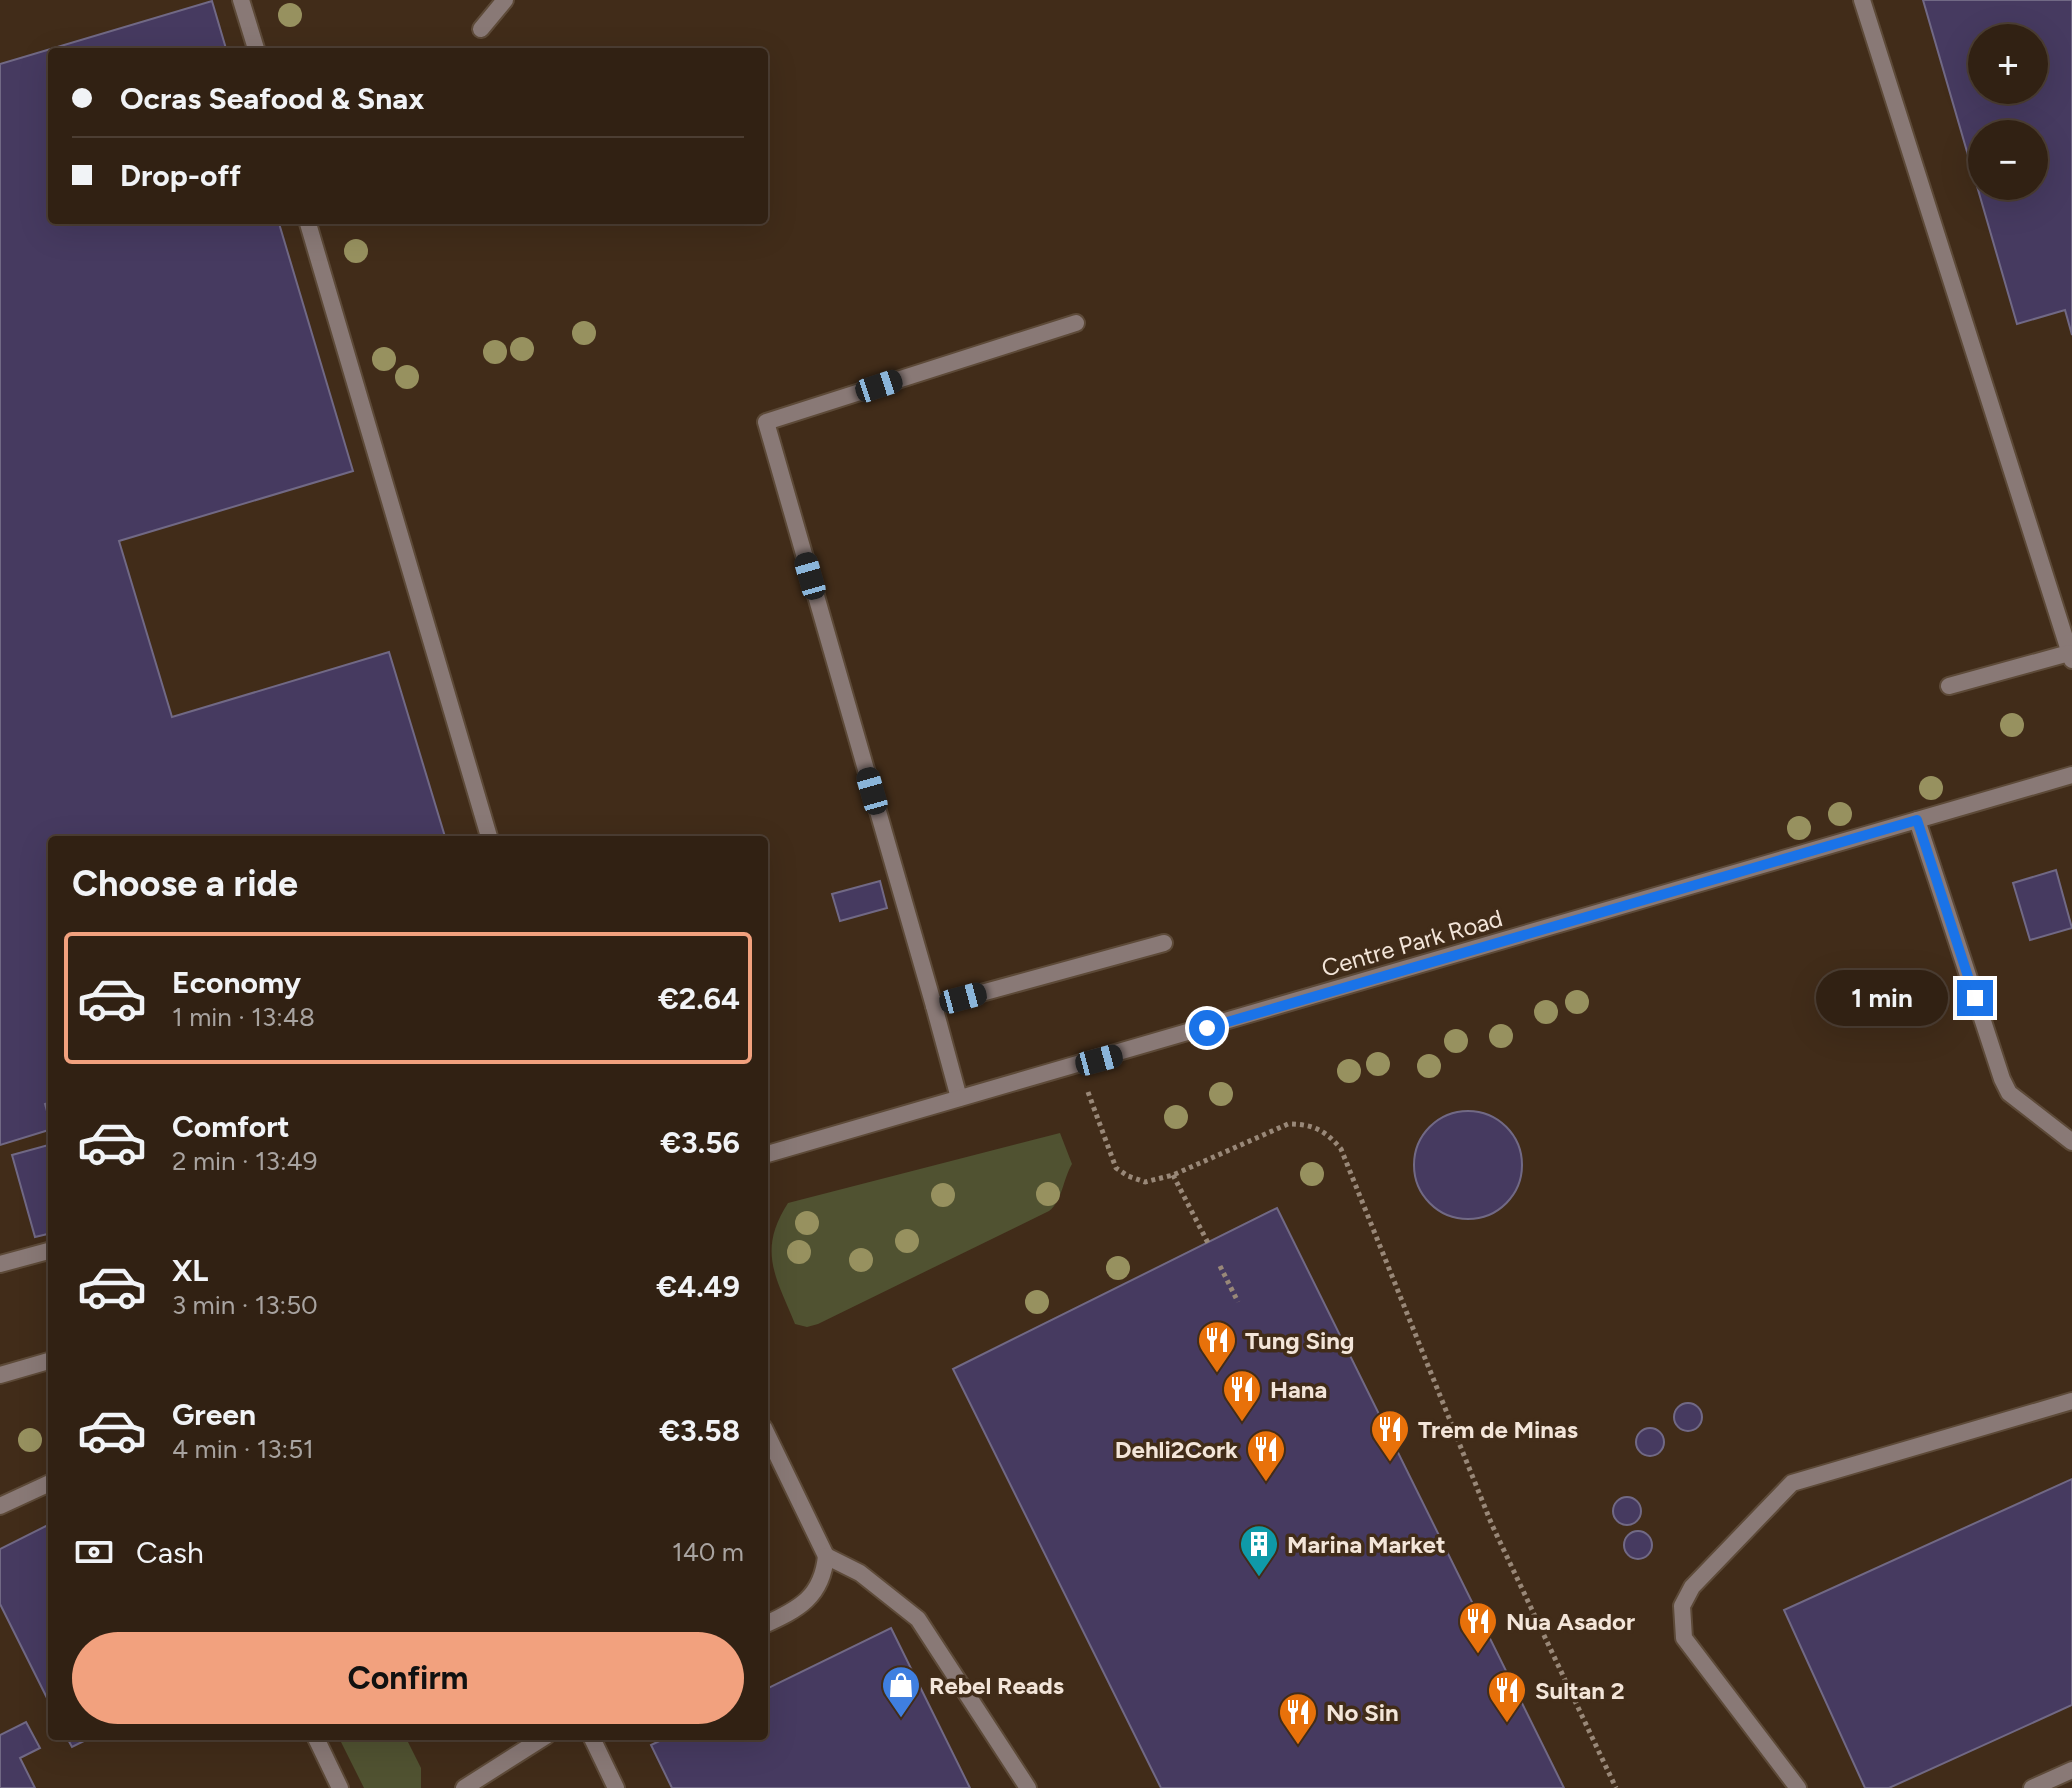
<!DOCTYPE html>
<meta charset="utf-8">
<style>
body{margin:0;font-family:Figtree,sans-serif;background:#3d2e21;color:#f1f3f6;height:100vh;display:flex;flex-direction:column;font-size:30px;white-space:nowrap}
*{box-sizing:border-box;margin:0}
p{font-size:26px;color:#a8a3a0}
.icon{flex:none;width:44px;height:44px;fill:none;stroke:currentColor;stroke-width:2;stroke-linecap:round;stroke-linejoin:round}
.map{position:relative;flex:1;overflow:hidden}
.sheet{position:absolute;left:48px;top:836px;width:720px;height:904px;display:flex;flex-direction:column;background:#312113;border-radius:8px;box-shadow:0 8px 32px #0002,0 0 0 2px #4c3e33}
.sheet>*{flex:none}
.top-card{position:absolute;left:48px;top:48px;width:720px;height:176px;border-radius:8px;box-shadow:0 8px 32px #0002,0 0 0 2px #4c3e33;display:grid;align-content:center;height:176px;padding:0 24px;background:#312113}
.tools{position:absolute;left:1968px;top:24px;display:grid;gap:16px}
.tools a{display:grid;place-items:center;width:80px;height:80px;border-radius:50%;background:#312113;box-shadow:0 8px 32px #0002,0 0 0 2px #4c3e33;font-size:40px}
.end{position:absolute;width:36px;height:36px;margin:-18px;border:10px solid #1a73e8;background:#fff;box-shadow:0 0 0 4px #fff}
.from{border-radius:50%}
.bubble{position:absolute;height:56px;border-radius:28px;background:#312113;box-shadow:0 8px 32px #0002,0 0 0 2px #4c3e33;font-size:26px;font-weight:700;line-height:56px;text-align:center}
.car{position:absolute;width:24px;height:48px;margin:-24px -12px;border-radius:10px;box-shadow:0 0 6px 2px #0007;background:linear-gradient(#222 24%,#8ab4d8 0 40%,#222 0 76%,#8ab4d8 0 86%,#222 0)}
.top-card b{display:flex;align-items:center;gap:28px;height:76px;font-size:30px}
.top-card b+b{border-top:2px solid #4c3e33}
.top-card i{width:20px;height:20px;background:#f1f3f6}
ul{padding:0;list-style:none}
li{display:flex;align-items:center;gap:24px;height:132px;margin:0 16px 12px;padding:0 8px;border:4px solid transparent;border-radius:8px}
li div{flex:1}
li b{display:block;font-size:30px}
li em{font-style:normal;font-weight:700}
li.current{border-color:#f2a17e}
li>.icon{width:72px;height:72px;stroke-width:1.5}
h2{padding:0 24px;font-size:36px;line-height:96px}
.pay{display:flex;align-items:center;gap:20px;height:88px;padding:0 24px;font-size:30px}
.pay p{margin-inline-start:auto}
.action{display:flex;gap:16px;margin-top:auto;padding:16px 24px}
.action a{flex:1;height:92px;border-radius:48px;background:#f2a17e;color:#111;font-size:32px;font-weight:700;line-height:92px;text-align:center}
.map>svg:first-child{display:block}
</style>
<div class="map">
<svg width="2072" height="1788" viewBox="0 0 2072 1788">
<rect width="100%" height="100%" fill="#412c19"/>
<g fill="#505231">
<path d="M1060,1133l12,31c-9,15 -10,38 -23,47l-231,113 -11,3 -12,-3c-19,-47 -38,-73 -7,-121z"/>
<polygon points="338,1736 405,1736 421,1768 421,1788 364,1788"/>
</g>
<g fill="#463a60" stroke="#716985" stroke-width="2" fill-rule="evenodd">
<path d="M1923,0h149v335l-7,-25 -48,14zM1982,38h52v52h-52zM1982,134h52v52h-52z"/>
<polygon points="212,1 227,52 52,52 52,220 278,220 353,471 119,541 172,717 389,652 446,840 52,840 52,1102 45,1104 52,1129 0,1145 0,64"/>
<polygon points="2056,870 2072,928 2030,940 2013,883"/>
<polygon points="880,881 887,908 840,921 832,894"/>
<circle cx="1468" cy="1165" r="54"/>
<polygon points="52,1144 52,1233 35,1237 12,1155"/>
<polygon points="1277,1208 1564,1788 1161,1788 953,1369"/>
<circle cx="1688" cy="1417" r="14"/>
<circle cx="1650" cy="1442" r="14"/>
<polygon points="2072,1479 2072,1705 1889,1788 1865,1788 1784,1610"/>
<circle cx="1627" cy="1511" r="14"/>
<polygon points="52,1523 52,1708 0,1604 0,1549"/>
<circle cx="1638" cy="1545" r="14"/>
<polygon points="891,1628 970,1788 672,1788 651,1745 670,1736 764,1736 764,1690"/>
<polygon points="26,1722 40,1748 20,1758 35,1788 0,1788 0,1735"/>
<polygon points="66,1736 94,1736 72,1747"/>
</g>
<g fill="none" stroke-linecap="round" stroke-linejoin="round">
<defs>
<g id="service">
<polyline points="241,0 257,52"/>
<polyline points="1862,0 2072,660"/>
<polyline points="481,29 505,0"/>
<polyline points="307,220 490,840"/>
<polyline points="1076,323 766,422 934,1006 1164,943"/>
<polyline points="1949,686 2069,653"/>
<polyline points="1917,820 2002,1079 2009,1093 2072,1142"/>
<polyline points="934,1006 959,1098"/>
<polyline points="0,1264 52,1250"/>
<polyline points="764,1428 826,1556"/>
<polyline points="0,1506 52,1482"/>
<path d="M764,1625c35,-16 58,-28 62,-69l34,17 58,46 110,169"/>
<polyline points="315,1736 340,1788"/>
<polyline points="591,1736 616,1788"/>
<polyline points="464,1788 546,1736"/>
<polyline points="1798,1788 1684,1638 1682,1606 1692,1587 1792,1483 2072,1401"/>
<polyline points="2032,1788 2072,1770"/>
</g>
<g id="tertiary">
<polyline points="764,1155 2072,775"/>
<polyline points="0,1375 52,1360"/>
</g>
</defs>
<use href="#service" stroke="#5d4a38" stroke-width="20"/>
<use href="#tertiary" stroke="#5d4a38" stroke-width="20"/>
<g stroke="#998878" stroke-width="5" stroke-dasharray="4 4" stroke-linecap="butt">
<path d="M1088,1092l28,76 12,8 17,6 28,-7 115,-51c25,0 37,6 53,25l151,376 124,263"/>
<polyline points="1173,1175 1208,1243"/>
<polyline points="1220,1266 1238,1302"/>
</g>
<use href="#service" stroke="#897976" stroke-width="16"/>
<use href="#tertiary" stroke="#897976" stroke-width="16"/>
</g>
<g fill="#97915f">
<circle cx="290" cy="15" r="12"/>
<circle cx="356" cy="251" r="12"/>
<circle cx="584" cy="333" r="12"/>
<circle cx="522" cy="349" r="12"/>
<circle cx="495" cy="352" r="12"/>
<circle cx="384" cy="359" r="12"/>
<circle cx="407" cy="377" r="12"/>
<circle cx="2012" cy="725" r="12"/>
<circle cx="1931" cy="788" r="12"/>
<circle cx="1840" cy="814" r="12"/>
<circle cx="1799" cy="828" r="12"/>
<circle cx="1577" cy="1002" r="12"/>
<circle cx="1546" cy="1012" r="12"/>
<circle cx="1501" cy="1036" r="12"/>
<circle cx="1456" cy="1041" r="12"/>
<circle cx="1378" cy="1064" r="12"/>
<circle cx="1429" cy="1066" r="12"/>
<circle cx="1349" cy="1071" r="12"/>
<circle cx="1221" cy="1094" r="12"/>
<circle cx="1176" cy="1117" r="12"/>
<circle cx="1312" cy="1174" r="12"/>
<circle cx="1048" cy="1194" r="12"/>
<circle cx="943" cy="1195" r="12"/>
<circle cx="807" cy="1223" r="12"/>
<circle cx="907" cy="1241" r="12"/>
<circle cx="799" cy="1252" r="12"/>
<circle cx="861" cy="1260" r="12"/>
<circle cx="1118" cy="1268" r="12"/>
<circle cx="1037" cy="1302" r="12"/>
<circle cx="30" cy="1440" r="12"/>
</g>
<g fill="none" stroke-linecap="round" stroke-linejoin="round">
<polyline stroke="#1a73e8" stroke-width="10" points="1207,1028 1917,820 1975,998"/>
</g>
<defs>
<symbol id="restaurant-pin" viewBox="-11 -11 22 30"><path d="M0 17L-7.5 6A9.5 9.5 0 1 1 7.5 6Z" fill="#e8710a" stroke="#412c19"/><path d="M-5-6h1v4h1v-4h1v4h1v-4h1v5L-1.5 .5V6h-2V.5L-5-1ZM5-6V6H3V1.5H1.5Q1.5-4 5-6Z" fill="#fff"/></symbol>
<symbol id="building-pin" viewBox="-11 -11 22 30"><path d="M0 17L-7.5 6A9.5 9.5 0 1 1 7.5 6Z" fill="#0f9aa8" stroke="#412c19"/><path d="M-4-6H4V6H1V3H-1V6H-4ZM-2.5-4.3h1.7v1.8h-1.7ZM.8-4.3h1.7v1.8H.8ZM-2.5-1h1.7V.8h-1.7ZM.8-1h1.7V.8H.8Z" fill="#fff"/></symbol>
<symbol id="shop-pin" viewBox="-11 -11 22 30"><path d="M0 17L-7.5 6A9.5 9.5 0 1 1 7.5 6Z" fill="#3f7fe0" stroke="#412c19"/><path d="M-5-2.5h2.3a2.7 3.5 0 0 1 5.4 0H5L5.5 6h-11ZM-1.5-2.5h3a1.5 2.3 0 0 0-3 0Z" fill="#fff"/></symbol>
</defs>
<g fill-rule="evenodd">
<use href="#restaurant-pin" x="1195" y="1318" width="44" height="60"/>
<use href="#restaurant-pin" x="1220" y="1367" width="44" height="60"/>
<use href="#restaurant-pin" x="1368" y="1407" width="44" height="60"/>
<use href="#restaurant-pin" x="1244" y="1427" width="44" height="60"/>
<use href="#building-pin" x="1237" y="1522" width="44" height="60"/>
<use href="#restaurant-pin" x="1456" y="1599" width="44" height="60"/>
<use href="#shop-pin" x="879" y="1663" width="44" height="60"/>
<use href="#restaurant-pin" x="1485" y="1668" width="44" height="60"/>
<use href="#restaurant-pin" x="1276" y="1690" width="44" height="60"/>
</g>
<g text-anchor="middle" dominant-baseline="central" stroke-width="7" stroke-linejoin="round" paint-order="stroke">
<g font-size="24" fill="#f3e5d9" stroke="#412c19">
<text transform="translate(1412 943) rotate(-16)">Centre Park Road</text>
</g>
<g font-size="24" font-weight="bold" fill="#f3e5d9" stroke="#412c19" text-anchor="start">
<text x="1245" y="1340">Tung Sing</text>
<text x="1270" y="1389">Hana</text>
<text x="1418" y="1429">Trem de Minas</text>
<text x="1238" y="1449" text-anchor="end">Dehli2Cork</text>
<text x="1287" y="1544">Marina Market</text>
<text x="1506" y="1621">Nua Asador</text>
<text x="929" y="1685">Rebel Reads</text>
<text x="1535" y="1690">Sultan 2</text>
<text x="1326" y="1712">No Sin</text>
</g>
</g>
</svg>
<div class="tools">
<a>+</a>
<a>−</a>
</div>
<i class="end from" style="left:1207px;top:1028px"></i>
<i class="end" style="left:1975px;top:998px"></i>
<div class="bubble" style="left:1816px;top:970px;width:132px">1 min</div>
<i class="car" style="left:879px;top:386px;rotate:72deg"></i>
<i class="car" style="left:810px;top:576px;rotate:344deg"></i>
<i class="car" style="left:872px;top:791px;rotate:344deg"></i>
<i class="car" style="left:963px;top:998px;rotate:75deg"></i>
<i class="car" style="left:1099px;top:1060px;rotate:75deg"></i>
<div class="top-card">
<b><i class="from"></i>Ocras Seafood &amp; Snax</b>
<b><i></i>Drop-off</b>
</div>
<section class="sheet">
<h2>Choose a ride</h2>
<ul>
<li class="current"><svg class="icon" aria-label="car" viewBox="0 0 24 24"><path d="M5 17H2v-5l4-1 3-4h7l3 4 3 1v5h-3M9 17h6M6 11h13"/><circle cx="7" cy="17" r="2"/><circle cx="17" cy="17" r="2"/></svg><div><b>Economy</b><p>1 min · 13:48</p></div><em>€2.64</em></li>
<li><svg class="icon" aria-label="car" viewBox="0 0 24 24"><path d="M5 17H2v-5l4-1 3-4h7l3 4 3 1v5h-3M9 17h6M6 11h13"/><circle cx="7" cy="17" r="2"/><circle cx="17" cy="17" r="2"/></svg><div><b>Comfort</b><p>2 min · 13:49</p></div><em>€3.56</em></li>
<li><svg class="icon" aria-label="car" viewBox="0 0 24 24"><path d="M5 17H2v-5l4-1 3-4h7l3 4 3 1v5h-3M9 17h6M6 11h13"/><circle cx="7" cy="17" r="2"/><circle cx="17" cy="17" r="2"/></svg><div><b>XL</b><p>3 min · 13:50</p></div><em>€4.49</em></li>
<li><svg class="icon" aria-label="car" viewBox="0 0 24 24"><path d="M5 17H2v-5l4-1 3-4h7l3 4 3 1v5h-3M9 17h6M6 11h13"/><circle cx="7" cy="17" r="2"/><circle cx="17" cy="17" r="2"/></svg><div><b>Green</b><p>4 min · 13:51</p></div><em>€3.58</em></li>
</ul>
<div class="pay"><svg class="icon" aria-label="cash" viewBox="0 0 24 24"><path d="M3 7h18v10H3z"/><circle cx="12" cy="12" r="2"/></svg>Cash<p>140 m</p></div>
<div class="action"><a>Confirm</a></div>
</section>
</div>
